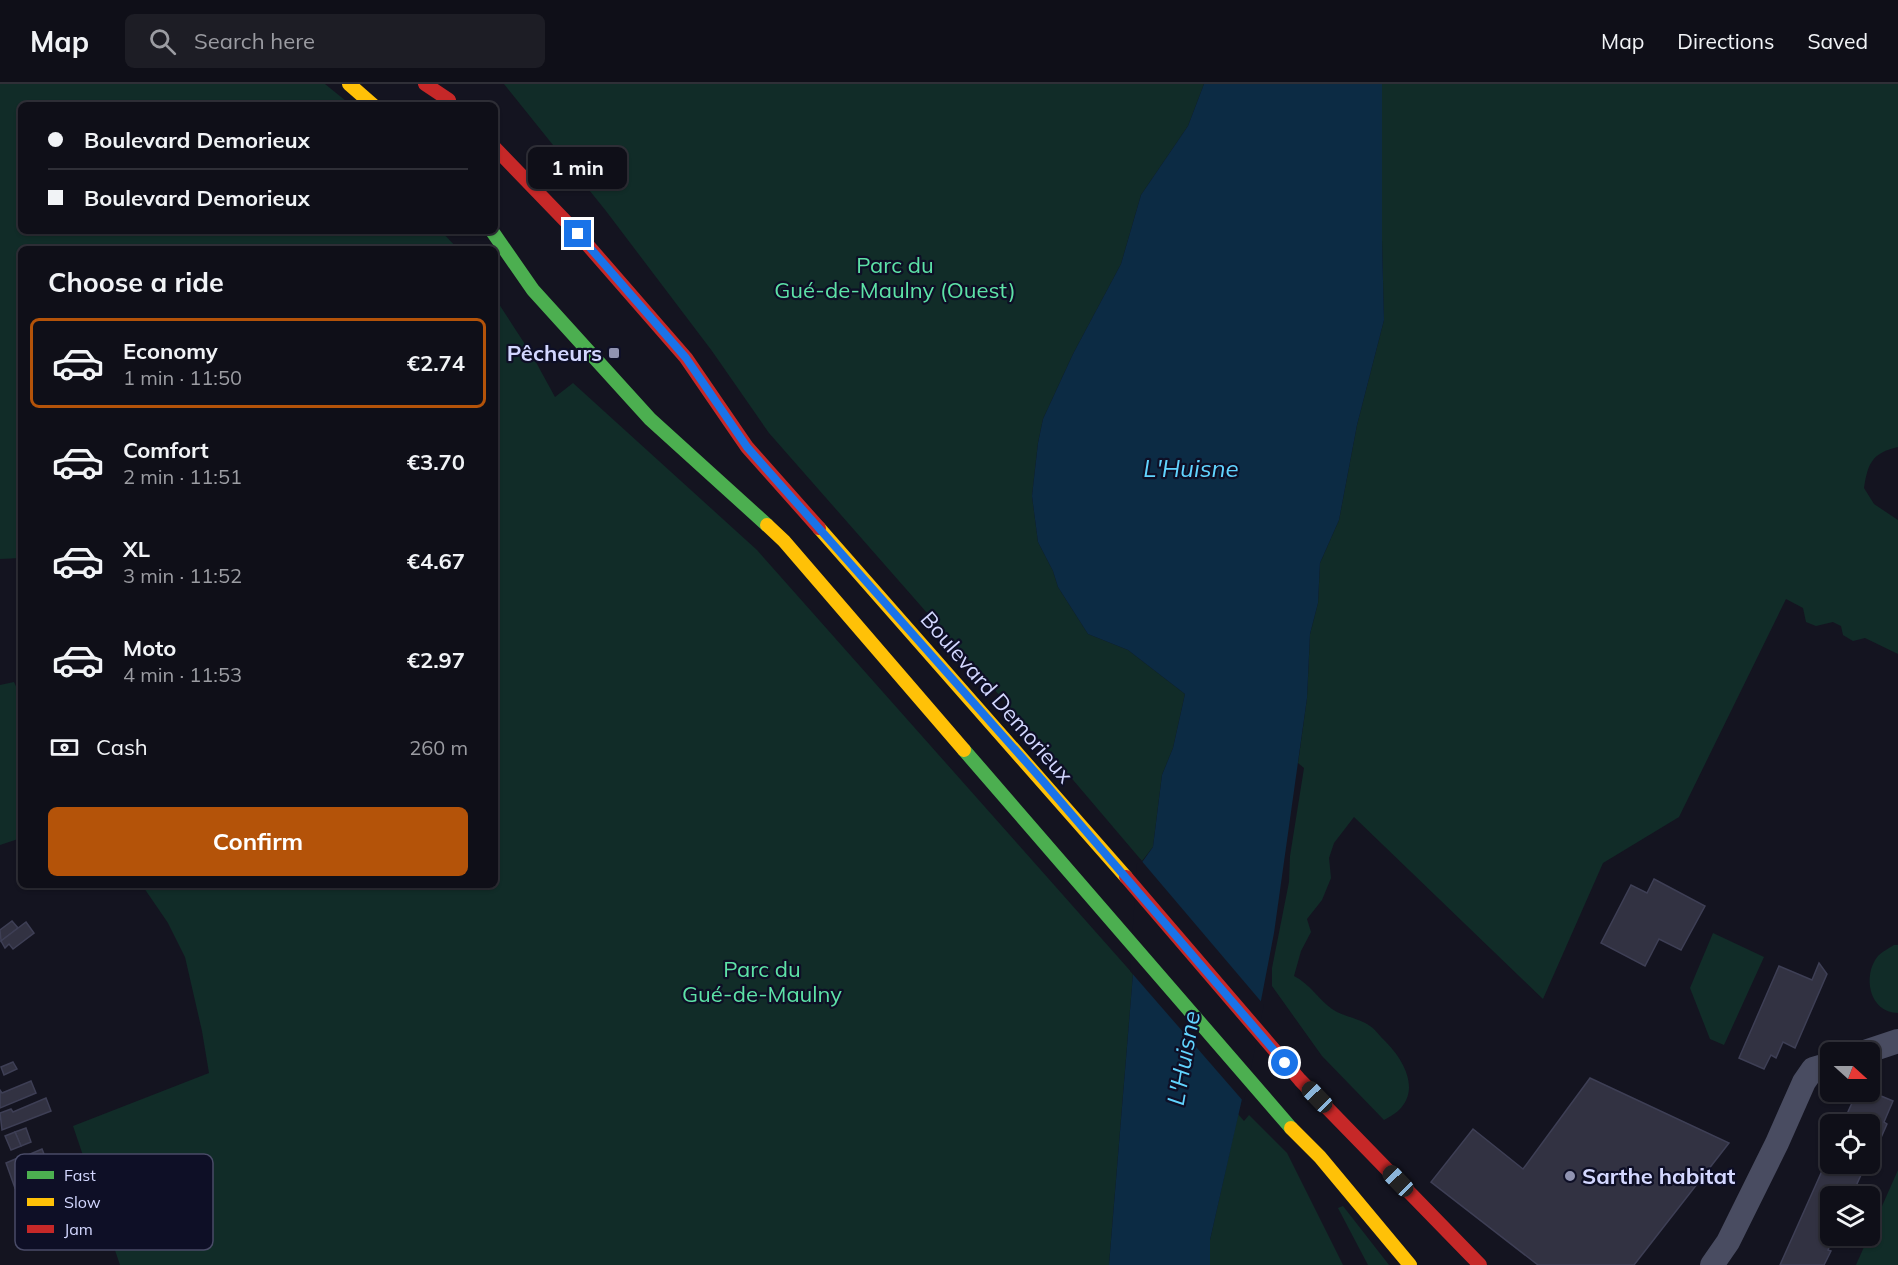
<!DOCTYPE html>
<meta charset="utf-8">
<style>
body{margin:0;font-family:Mulish,sans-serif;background:#1d1d25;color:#f1f3f6;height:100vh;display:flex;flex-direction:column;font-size:22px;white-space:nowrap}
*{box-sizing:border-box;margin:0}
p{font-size:20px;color:#9b9ca2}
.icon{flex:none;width:33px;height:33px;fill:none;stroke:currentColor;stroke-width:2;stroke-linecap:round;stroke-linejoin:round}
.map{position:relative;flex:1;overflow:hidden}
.drawer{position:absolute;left:18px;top:162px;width:480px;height:642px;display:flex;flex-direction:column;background:#0f0f18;border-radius:9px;box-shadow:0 2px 4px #0004,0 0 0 2px #2f2f37}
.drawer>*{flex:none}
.top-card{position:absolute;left:18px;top:18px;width:480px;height:132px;border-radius:9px;box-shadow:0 2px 4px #0004,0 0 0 2px #2f2f37;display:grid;align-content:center;height:132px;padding:0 30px;background:#0f0f18}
.needle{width:39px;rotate:111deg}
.fabs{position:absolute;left:1820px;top:958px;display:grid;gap:12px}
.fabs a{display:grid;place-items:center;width:60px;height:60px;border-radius:9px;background:#0f0f18;box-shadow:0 2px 4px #0004,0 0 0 2px #2f2f37;font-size:30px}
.end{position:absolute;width:27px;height:27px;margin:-14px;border:8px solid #1a73e8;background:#fff;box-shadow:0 0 0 3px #fff}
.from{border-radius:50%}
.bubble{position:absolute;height:42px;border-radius:9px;background:#0f0f18;box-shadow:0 2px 4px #0004,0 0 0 2px #2f2f37;font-size:20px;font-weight:700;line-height:42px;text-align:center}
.car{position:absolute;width:18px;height:36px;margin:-18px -9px;border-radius:8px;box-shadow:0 0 4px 2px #0007;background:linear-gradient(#222 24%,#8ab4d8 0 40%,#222 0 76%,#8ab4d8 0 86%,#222 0)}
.top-card b{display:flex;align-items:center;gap:21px;height:57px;font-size:22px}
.top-card b+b{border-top:2px solid #2f2f37}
.top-card i{width:15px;height:15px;background:#f1f3f6}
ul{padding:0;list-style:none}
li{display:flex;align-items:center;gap:18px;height:90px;margin:0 12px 9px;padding:0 18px;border:3px solid transparent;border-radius:9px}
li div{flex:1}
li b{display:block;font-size:22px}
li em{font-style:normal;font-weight:700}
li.active{border-color:#b45309}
li>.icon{width:54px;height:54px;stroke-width:1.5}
h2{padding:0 30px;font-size:27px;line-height:72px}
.pay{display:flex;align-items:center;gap:15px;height:66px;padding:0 30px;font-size:22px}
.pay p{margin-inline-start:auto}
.primary-button{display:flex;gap:12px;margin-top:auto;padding:12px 30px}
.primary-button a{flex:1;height:69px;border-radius:9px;background:#b45309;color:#fff;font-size:24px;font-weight:700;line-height:69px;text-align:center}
header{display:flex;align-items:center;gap:36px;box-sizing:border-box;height:84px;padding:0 30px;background:#0f0f18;border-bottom:2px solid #2f2f37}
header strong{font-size:28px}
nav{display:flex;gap:33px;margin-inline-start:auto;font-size:21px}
.search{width:420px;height:54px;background:#1d1d25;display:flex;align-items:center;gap:15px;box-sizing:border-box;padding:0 21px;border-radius:9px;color:#9b9ca2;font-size:22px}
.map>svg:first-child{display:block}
</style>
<header>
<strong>Map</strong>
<div class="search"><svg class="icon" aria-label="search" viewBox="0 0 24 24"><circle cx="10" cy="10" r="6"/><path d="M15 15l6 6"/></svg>Search here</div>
<nav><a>Map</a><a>Directions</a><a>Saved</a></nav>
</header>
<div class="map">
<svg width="1898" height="1181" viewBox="0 0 1898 1181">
<rect width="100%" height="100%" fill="#141420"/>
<g fill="#112c28">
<polygon points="0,0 325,0 351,21 21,21 21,147 441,147 458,165 21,165 21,474 0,475"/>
<polygon points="504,0 1204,0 1188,42 1141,111 1121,180 1073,270 1043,335 1038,359 1032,412 1038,458 1053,487 1058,503 1088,550 1128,566 1185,610 1173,664 1162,691 1153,763 1142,777 1051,670 769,349 712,267 606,127"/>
<path d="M1382,0h516v363c-26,6 -30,16 -34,41l10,16 24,16v134l-33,-16 -12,3 -10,-6 -2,-9 -8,-4 -17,4 -10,-4 -3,-14 -17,-9 -107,218 -76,46 -60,136 -189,-182 -20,26 -5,15 2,20 -9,22 -15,19 4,13 -10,19 -7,25c16,8 24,23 38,33 12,8 27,9 38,17 5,3 9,9 13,13 26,25 42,62 1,81l-62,-64 -50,-70v-18l17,-86 1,-26 14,-88 -6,-5 9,-65 3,-64 8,-31 2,-40 19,-43 18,-95 27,-105 -2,-79z"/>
<polygon points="495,214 532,271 555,313 573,299 757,466 1133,890 1109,1181 120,1181 73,1042 209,989 202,947 185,873 168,839 142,801 495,801"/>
<polygon points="14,598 21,613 21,754 0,761 0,601"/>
<polygon points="1713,849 1764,873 1724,961 1710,955 1690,904"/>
<path d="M1894,861h4v68c-29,0 -36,-38 -20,-57 4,-4 11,-8 16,-11z"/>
<polygon points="1238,1030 1244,1037 1249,1031 1287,1069 1343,1181 1210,1181 1210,1156"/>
<polygon points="1898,1086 1898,1181 1856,1181"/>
<polygon points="1343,1122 1389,1181 1368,1181 1338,1124"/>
</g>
<polygon fill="#0c2b44" points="1204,0 1382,0 1382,157 1384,236 1357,341 1339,436 1320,479 1318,519 1310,550 1307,614 1274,849 1242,1015 1210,1156 1210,1181 1109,1181 1133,890 1140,781 1153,763 1162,691 1173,664 1185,610 1128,566 1088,550 1058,503 1053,487 1038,458 1032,412 1038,359 1043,335 1073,270 1121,180 1141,111 1188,42"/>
<polygon fill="#141420" points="1140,775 1264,921 1244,1018 1130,887 1137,780"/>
<g fill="#323242" stroke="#3e3f55" stroke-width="1.5">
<polygon points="1654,795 1705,822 1681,866 1659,855 1645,882 1601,859 1631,801 1647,809"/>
<polygon points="12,837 18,844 1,857 0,846"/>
<polygon points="26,838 34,849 13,865 9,860 5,864 1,857"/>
<polygon points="1819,879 1827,890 1795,964 1783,958 1776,974 1771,971 1764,985 1739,974 1779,882 1812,896"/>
<polygon points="13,978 17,985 4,991 1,983"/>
<polygon points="1590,994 1729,1059 1634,1181 1538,1181 1431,1098 1473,1045 1523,1085"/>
<polygon points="31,997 36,1009 0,1024 0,1006 2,1009"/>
<polygon points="1869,1007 1893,1017 1884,1038 1887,1040 1872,1074 1869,1074 1869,1041 1842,1041 1857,1008"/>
<polygon points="46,1014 51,1027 2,1046 0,1029 11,1025 13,1028"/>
<polygon points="26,1044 31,1058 21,1062 15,1048"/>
<polygon points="15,1048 21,1062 11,1066 5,1052"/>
<polygon points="42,1065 52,1090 38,1096 28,1071"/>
<polygon points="1830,1069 1830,1080 1866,1080 1856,1102 1859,1103 1855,1113 1830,1113 1830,1152 1834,1152 1828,1166 1831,1167 1824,1181 1780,1181"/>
<polygon points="20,1073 30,1099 15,1104 6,1079"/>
</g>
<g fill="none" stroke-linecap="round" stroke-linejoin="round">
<g stroke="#494c61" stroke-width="24">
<polyline points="1862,969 1898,957"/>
<polyline points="1712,1181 1728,1158 1777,1059 1804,998 1813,985 1830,980"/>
</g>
<g stroke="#4caf50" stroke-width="14">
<polyline points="492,147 533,206 650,335 767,441"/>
<polyline points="964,666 1291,1044"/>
</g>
<g stroke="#ffc107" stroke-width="14">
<polyline points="349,0 373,21"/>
<polyline points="767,441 784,457 964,666"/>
<polyline points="819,444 1126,793"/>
<polyline points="1291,1044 1320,1073 1410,1181"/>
</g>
<g stroke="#c62828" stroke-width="14">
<polyline points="425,0 449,16"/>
<polyline points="495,64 578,150 686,274 747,363 819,444"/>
<polyline points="1126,793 1300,996 1480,1181"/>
</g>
</g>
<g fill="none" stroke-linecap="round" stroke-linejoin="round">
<polyline stroke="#1a73e8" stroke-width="8" points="578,150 686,274 747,363 1042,696 1285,979"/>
</g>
<g fill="#9093b1" stroke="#0e0f26" stroke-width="2">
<rect x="608" y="263" width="12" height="12" rx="3"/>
<circle cx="1570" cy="1092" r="6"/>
</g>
<g text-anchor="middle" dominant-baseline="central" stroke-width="4.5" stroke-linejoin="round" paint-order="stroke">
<g font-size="22" fill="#5de2a7" stroke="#0e0f26">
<text x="895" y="181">Parc du<tspan x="895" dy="25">Gué-de-Maulny (Ouest)</tspan></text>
<text x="762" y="885">Parc du<tspan x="762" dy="25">Gué-de-Maulny</tspan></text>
</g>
<g font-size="22" font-weight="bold" fill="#d3d7ff" stroke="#0e0f26" text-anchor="end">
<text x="602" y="269">Pêcheurs</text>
<text x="1582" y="1092" text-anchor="start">Sarthe habitat</text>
</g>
<g font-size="22" fill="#d3d7ff" stroke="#0e0f26">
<text transform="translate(997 613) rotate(49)">Boulevard Demorieux</text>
</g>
<g font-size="24" font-style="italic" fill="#61d4ff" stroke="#0e0f26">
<text x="1191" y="384">L'Huisne</text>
<text transform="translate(1183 974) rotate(-80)">L'Huisne</text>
</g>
</g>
<rect x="15" y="1070" width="198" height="96" rx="9" fill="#0e0f26" stroke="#494b67" stroke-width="1.5"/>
<rect x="27" y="1087" width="27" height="8" fill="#4caf50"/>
<rect x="27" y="1114" width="27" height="8" fill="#ffc107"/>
<rect x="27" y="1141" width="27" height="8" fill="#c62828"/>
<g font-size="16" fill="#d3d7ff">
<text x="64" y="1097">Fast</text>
<text x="64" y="1124">Slow</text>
<text x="64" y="1151">Jam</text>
</g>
</svg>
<div class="fabs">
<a><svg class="needle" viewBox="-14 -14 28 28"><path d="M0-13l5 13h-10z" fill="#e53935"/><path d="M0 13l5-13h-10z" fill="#9b9ca2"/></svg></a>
<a><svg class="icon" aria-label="locate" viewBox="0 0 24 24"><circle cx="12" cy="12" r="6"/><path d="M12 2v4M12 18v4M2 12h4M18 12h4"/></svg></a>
<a><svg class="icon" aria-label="layers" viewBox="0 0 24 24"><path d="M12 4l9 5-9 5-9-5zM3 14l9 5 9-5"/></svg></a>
</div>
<i class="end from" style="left:1285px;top:979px"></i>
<i class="end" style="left:578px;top:150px"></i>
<div class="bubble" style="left:528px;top:63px;width:99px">1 min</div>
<i class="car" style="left:1317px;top:1013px;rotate:316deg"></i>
<i class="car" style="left:1398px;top:1097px;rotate:316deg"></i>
<div class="top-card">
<b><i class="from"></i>Boulevard Demorieux</b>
<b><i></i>Boulevard Demorieux</b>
</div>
<section class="drawer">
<h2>Choose a ride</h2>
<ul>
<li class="active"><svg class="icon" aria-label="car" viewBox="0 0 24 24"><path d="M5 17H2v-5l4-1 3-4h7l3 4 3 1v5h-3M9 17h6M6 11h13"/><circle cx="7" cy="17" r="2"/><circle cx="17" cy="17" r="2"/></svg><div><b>Economy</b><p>1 min · 11:50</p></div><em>€2.74</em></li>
<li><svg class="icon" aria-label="car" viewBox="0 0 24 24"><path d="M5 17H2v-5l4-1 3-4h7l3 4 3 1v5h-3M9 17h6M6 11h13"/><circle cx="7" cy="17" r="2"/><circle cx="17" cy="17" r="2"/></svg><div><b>Comfort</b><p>2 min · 11:51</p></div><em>€3.70</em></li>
<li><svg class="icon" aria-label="car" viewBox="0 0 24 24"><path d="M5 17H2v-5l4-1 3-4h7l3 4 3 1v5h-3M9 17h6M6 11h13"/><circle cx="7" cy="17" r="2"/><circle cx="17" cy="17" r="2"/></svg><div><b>XL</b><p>3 min · 11:52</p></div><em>€4.67</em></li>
<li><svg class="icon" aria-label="car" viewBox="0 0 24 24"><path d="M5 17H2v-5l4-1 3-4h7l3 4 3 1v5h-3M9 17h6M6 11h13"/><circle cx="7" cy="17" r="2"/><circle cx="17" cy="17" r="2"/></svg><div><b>Moto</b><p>4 min · 11:53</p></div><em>€2.97</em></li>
</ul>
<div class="pay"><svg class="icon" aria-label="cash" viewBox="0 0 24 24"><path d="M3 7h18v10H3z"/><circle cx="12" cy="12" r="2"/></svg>Cash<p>260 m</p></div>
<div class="primary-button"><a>Confirm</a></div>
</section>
</div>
